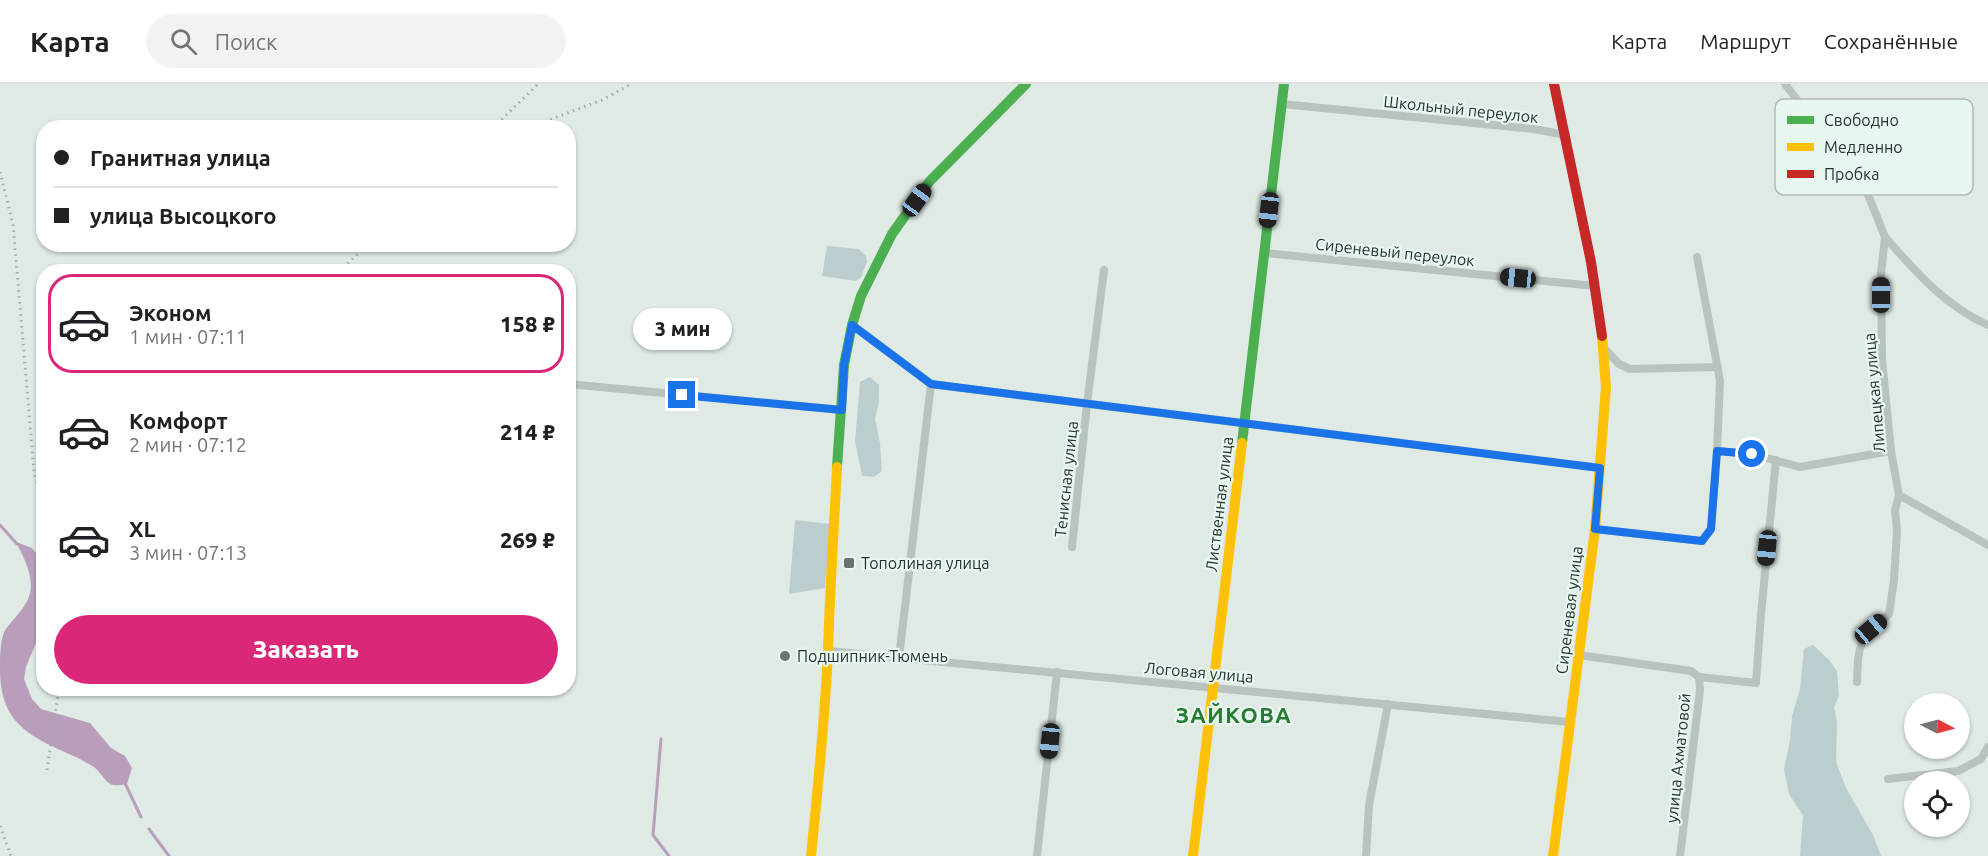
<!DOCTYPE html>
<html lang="ru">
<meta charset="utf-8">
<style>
body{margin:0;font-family:Ubuntu,sans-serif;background:#f2f2f2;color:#202124;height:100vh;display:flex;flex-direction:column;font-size:22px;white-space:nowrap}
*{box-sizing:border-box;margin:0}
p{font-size:20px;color:#757577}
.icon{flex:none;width:33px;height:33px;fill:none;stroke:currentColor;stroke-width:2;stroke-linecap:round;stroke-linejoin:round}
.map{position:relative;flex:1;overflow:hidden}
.drawer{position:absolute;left:36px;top:180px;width:540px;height:432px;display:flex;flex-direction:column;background:#fff;border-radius:24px;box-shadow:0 2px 4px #0004}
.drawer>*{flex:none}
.guide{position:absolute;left:36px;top:36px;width:540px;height:132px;border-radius:24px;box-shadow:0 2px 4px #0004;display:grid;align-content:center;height:132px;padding:0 18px;background:#fff}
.needle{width:39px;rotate:96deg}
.controls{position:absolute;left:1904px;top:609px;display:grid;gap:12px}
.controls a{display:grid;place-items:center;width:66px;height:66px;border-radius:50%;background:#fff;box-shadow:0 2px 4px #0004;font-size:30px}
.end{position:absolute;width:27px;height:27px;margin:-14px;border:8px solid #1a73e8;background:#fff;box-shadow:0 0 0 3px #fff}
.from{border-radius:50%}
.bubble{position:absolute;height:42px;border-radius:21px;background:#fff;box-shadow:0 2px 4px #0004;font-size:20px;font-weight:800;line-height:42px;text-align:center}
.car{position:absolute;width:18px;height:36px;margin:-18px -9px;border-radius:8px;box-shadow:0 0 4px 2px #0007;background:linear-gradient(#222 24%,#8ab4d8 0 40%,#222 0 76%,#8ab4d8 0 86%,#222 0)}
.guide b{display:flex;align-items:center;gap:21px;height:57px;font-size:22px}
.guide b+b{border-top:2px solid #e0e0e0}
.guide i{width:15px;height:15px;background:#202124}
ul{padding:10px 0 0;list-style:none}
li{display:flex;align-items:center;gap:18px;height:99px;margin:0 12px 9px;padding:0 6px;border:3px solid transparent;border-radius:24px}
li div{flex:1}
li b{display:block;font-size:22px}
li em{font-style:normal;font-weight:800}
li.active{border-color:#db2777}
li>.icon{width:54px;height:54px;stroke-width:1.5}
.button{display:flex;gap:12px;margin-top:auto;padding:12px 18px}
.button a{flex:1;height:69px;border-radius:36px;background:#db2777;color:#fff;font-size:24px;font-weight:800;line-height:69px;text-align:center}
header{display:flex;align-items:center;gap:36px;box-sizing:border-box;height:84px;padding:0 30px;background:#fff;border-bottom:2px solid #e0e0e0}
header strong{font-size:28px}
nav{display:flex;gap:33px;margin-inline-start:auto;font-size:21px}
.search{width:420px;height:54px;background:#f2f2f2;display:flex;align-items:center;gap:15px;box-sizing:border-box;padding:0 21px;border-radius:33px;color:#757577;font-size:22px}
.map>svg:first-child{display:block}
</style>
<header>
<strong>Карта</strong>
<div class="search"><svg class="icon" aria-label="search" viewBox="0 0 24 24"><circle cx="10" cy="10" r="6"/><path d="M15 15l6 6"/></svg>Поиск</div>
<nav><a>Карта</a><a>Маршрут</a><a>Сохранённые</a></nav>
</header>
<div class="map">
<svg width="1988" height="772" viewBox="0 0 1988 772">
<rect width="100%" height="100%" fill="#e0eae5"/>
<g fill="#bbcdcf">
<polygon points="827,162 859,165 866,172 867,178 861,193 856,197 822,192"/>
<polygon points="870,293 879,301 879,318 875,335 880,359 882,387 874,393 862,392 855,357 860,298"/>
<polygon points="795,436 830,440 825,504 789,510"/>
<polygon points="1813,561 1830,577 1837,587 1839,612 1834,623 1837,638 1836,678 1846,704 1873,751 1881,772 1800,772 1803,731 1789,710 1784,685 1790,656 1792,632 1800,605 1804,565"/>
</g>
<path fill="#b99ebc" d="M16,458l16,6 11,15v63l-17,41 -2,12 8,20 9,10 49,14 21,25 14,8 7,12 -5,16c-23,5 -19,-5 -33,-17 -5,-3 -11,-6 -16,-9 -46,-21 -78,-32 -78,-89 0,-12 0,-26 4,-37 6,-10 16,-18 22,-29 12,-20 -1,-43 -10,-61z"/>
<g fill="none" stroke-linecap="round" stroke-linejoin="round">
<g stroke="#b99ebc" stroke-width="3">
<polyline points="0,441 17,460"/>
<polyline points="661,655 653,751 669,772"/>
<polyline points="124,697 141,733"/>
<polyline points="149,745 169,772"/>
</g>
<g stroke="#b9c3bd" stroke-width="8">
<path d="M1785,0l82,108 18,45 -4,36 1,87 9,91 8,44 -4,15 2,21 -3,49 -5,34c-30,26 -31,29 -32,68"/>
<polyline points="1282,20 1534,45 1566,51"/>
<path d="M1885,153c30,34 61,70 103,88"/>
<polyline points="1264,169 1595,202"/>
<polyline points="852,241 931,300 1600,384"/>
<polyline points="1603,263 1619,280 1630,285 1718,283"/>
<polyline points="568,300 842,326"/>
<polyline points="1717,367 1752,370 1800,383 1891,367"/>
<polyline points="1899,411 1988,461"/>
<polyline points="1595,445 1702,457 1711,445 1717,367 1720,297 1697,173"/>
<polyline points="1072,463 1087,320 1104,186"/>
<polyline points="828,567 1569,638"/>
<polyline points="1579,571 1691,587 1699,593 1700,606 1680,772"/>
<polyline points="899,574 931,300"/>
<polyline points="1699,593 1756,599 1761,530 1776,376"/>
<polyline points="1888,695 1958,687 1981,675 1988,663"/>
<polyline points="1037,772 1057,588"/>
<polyline points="1366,772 1369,721 1388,620"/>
</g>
<g stroke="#4caf50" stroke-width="10">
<polyline points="1242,359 1284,0"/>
<polyline points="837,383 844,281 852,241 861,212 892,150 929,98 1026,0"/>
</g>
<g stroke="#ffc107" stroke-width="10">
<path d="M811,772c7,-68 14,-137 17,-206 2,-61 6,-122 9,-183"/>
<polyline points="1193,772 1242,359"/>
<polyline points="1553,772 1595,445 1606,303 1602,252"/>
</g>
<polyline stroke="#c62828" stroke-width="10" points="1554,0 1591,178 1602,252"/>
<g stroke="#a3aca6" stroke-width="3" stroke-dasharray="1.5 4.5" stroke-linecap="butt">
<polyline points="493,44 538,0"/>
<polyline points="528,44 602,16 631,0"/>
<polyline points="0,88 13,140 34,387 44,433"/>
<polyline points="339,188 368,160"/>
<polyline points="47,686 59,604"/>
<polyline points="0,742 11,772"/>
</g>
</g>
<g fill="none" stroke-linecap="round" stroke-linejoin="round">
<polyline stroke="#1a73e8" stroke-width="8" points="682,311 842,326 844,281 852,241 931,300 1600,384 1595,445 1702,457 1711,445 1717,367 1752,370"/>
</g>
<g fill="#68746c" stroke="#e7f7ef" stroke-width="2">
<rect x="843" y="473" width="12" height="12" rx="3"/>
<circle cx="785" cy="572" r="6"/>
</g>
<g text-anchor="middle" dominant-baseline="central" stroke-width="4.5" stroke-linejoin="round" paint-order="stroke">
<g font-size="16" fill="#28342b" stroke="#e7f7ef">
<text transform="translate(1461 25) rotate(6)">Школьный переулок</text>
<text transform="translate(1395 168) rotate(6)">Сиреневый переулок</text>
<text transform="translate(1874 309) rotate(-95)">Липецкая улица</text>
<text transform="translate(1066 395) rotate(-84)">Тенисная улица</text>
<text transform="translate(1219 420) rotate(-83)">Лиственная улица</text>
<text transform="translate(1569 526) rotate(-83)">Сиреневая улица</text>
<text transform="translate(1199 588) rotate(5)">Логовая улица</text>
<text transform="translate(1678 674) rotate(-84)">улица Ахматовой</text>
</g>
<g font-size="16" fill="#28342b" stroke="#e7f7ef" text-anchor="start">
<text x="861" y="479">Тополиная улица</text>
<text x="797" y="572">Подшипник-Тюмень</text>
</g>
<g font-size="22" font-weight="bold" letter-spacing="1.5" fill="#287b35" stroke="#e7f7ef">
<text x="1234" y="630">ЗАЙКОВА</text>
</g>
</g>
<rect x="1775" y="15" width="198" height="96" rx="9" fill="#e7f7ef" stroke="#aebcb4" stroke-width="1.5"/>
<rect x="1787" y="32" width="27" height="8" fill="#4caf50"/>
<rect x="1787" y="59" width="27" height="8" fill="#ffc107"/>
<rect x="1787" y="86" width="27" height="8" fill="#c62828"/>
<g font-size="16" fill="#28342b">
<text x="1824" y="42">Свободно</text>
<text x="1824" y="69">Медленно</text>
<text x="1824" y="96">Пробка</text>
</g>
</svg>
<div class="controls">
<a><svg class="needle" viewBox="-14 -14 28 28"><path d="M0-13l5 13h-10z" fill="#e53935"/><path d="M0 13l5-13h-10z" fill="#757577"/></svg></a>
<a><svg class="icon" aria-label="locate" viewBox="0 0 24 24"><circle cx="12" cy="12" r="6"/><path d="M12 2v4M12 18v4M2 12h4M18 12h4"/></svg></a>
</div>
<i class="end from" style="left:1752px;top:370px"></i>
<i class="end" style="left:682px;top:311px"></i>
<div class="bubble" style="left:633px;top:224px;width:99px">3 мин</div>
<i class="car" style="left:917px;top:116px;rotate:36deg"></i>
<i class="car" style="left:1269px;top:126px;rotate:187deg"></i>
<i class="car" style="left:1518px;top:194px;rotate:276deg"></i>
<i class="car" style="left:1881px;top:211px;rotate:0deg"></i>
<i class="car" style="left:1767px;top:464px;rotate:186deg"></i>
<i class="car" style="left:1871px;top:545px;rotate:50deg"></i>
<i class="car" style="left:1050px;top:657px;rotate:186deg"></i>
<div class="guide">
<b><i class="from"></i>Гранитная улица</b>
<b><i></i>улица Высоцкого</b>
</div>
<section class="drawer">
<ul>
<li class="active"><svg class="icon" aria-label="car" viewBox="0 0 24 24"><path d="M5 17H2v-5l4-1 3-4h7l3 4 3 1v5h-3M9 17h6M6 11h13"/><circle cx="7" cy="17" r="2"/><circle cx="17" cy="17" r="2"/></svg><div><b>Эконом</b><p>1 мин · 07:11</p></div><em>158 ₽</em></li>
<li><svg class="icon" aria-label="car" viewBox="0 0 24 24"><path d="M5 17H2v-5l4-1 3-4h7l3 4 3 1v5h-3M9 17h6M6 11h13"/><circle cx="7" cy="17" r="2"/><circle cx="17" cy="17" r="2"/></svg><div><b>Комфорт</b><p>2 мин · 07:12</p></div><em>214 ₽</em></li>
<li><svg class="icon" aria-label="car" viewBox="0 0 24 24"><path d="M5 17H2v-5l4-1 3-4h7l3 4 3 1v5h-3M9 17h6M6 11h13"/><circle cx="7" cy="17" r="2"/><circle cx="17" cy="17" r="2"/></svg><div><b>XL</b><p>3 мин · 07:13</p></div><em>269 ₽</em></li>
</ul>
<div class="button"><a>Заказать</a></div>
</section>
</div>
